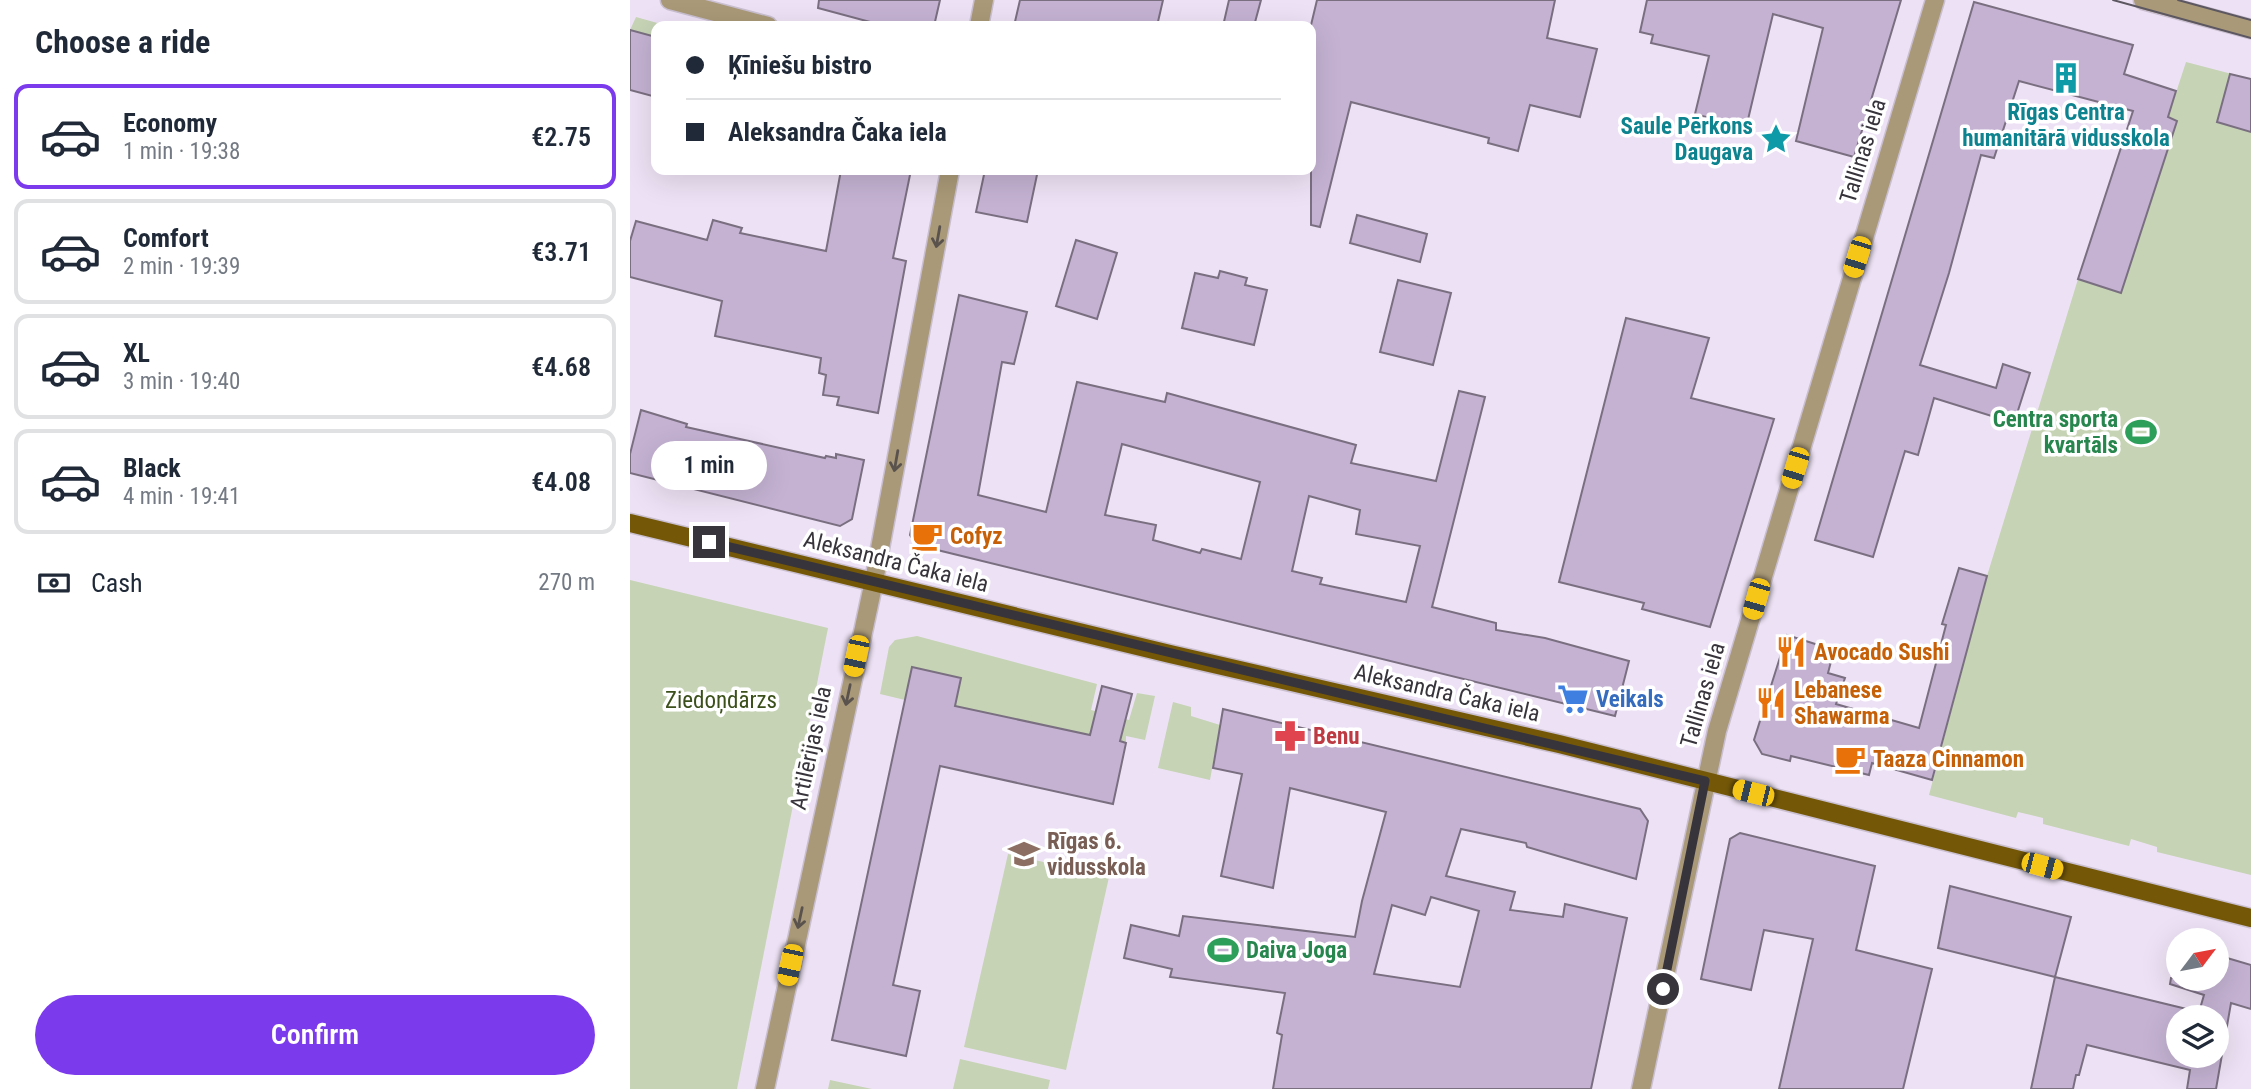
<!DOCTYPE html>
<meta charset="utf-8">
<style>
body{margin:0;font-family:"Roboto Condensed",sans-serif;background:#f2f2f3;color:#1f2937;height:100vh;display:flex;flex-direction:column;font-size:26px;white-space:nowrap}
*{box-sizing:border-box;margin:0}
p{font-size:23px;color:#747a83}
.icon{flex:none;width:38px;height:38px;fill:none;stroke:currentColor;stroke-width:2;stroke-linecap:round;stroke-linejoin:round}
.map{position:relative;flex:1;overflow:hidden}
.drawer{display:flex;flex-direction:column;background:#fff;width:630px}
.drawer>*{flex:none}
.hud{position:absolute;left:21px;top:21px;width:665px;height:154px;border-radius:14px;box-shadow:0 7px 28px #0002;display:grid;align-content:center;height:154px;padding:0 35px;background:#fff}
.needle{width:46px;rotate:58deg}
.tools{position:absolute;left:1536px;top:928px;display:grid;gap:14px}
.tools a{display:grid;place-items:center;width:63px;height:63px;border-radius:50%;background:#fff;box-shadow:0 7px 28px #0002;font-size:35px}
.end{position:absolute;width:32px;height:32px;margin:-16px;border:9px solid #38343b;background:#fff;box-shadow:0 0 0 4px #fff}
.from{border-radius:50%}
.bubble{position:absolute;height:49px;border-radius:24px;background:#fff;box-shadow:0 7px 28px #0002;font-size:23px;font-weight:600;line-height:49px;text-align:center}
.car{position:absolute;width:21px;height:42px;margin:-21px -10px;border-radius:9px;box-shadow:0 0 5px 2px #0007;background:linear-gradient(#f5c518 24%,#345 0 40%,#f5c518 0 76%,#345 0 86%,#f5c518 0)}
.hud b{display:flex;align-items:center;gap:24px;height:66px;font-size:26px}
.hud b+b{border-top:2px solid #e0e1e3}
.hud i{width:18px;height:18px;background:#1f2937}
ul{padding:0;list-style:none}
li{display:flex;align-items:center;gap:21px;height:105px;margin:0 14px 10px;padding:0 21px;border:4px solid #e0e1e3;border-radius:14px}
li div{flex:1}
li b{display:block;font-size:26px}
li em{font-style:normal;font-weight:600}
li.selected{border-color:#7c3aed}
li>.icon{width:63px;height:63px;stroke-width:1.5}
h2{padding:0 35px;font-size:32px;line-height:84px}
.pay{display:flex;align-items:center;gap:18px;height:77px;padding:0 35px;font-size:26px}
.pay p{margin-inline-start:auto}
.cta{display:flex;gap:14px;margin-top:auto;padding:14px 35px}
.cta a{flex:1;height:80px;border-radius:42px;background:#7c3aed;color:#fff;font-size:28px;font-weight:600;line-height:80px;text-align:center}
main{display:flex;flex:1;min-height:0}
.map>svg:first-child{display:block}
</style>
<main>
<section class="drawer">
<h2>Choose a ride</h2>
<ul>
<li class="selected"><svg class="icon" aria-label="car" viewBox="0 0 24 24"><path d="M5 17H2v-5l4-1 3-4h7l3 4 3 1v5h-3M9 17h6M6 11h13"/><circle cx="7" cy="17" r="2"/><circle cx="17" cy="17" r="2"/></svg><div><b>Economy</b><p>1 min · 19:38</p></div><em>€2.75</em></li>
<li><svg class="icon" aria-label="car" viewBox="0 0 24 24"><path d="M5 17H2v-5l4-1 3-4h7l3 4 3 1v5h-3M9 17h6M6 11h13"/><circle cx="7" cy="17" r="2"/><circle cx="17" cy="17" r="2"/></svg><div><b>Comfort</b><p>2 min · 19:39</p></div><em>€3.71</em></li>
<li><svg class="icon" aria-label="car" viewBox="0 0 24 24"><path d="M5 17H2v-5l4-1 3-4h7l3 4 3 1v5h-3M9 17h6M6 11h13"/><circle cx="7" cy="17" r="2"/><circle cx="17" cy="17" r="2"/></svg><div><b>XL</b><p>3 min · 19:40</p></div><em>€4.68</em></li>
<li><svg class="icon" aria-label="car" viewBox="0 0 24 24"><path d="M5 17H2v-5l4-1 3-4h7l3 4 3 1v5h-3M9 17h6M6 11h13"/><circle cx="7" cy="17" r="2"/><circle cx="17" cy="17" r="2"/></svg><div><b>Black</b><p>4 min · 19:41</p></div><em>€4.08</em></li>
</ul>
<div class="pay"><svg class="icon" aria-label="cash" viewBox="0 0 24 24"><path d="M3 7h18v10H3z"/><circle cx="12" cy="12" r="2"/></svg>Cash<p>270 m</p></div>
<div class="cta"><a>Confirm</a></div>
</section>
<div class="map">
<svg width="1621" height="1089" viewBox="0 0 1621 1089">
<rect width="100%" height="100%" fill="#ede2f5"/>
<g fill="#c6d3b5">
<polygon points="6,17 38,26 26,26 26,37 0,30"/>
<polygon points="1556,62 1621,79 1621,875 1527,852 1527,847 1501,839 1499,846 1413,824 1413,818 1388,812 1386,818 1299,795 1357,576 1448,279 1538,117"/>
<polygon points="0,580 198,628 107,1089 0,1089"/>
<polygon points="287,636 467,684 461,710 499,720 507,693 525,696 515,740 496,736 496,743 325,706 331,678 283,667 275,700 250,694 259,647 265,640"/>
<polygon points="543,702 561,707 561,716 590,725 580,780 528,768"/>
<polygon points="378,854 479,877 436,1070 334,1047"/>
<polygon points="330,1059 420,1080 418,1089 323,1089"/>
<polygon points="200,1080 242,1089 198,1089"/>
</g>
<g fill="#c5b2d3" stroke="#7a6f81" stroke-width="2" fill-rule="evenodd">
<polygon points="189,0 310,0 304,26 255,26 188,8"/>
<polygon points="390,0 533,0 527,26 384,26"/>
<polygon points="599,0 631,0 624,26 593,26"/>
<polygon points="687,0 925,0 917,38 967,49 950,117 900,105 888,151 858,143 859,138 721,102 690,227 681,225 681,25"/>
<polygon points="1017,0 1271,0 1224,157 1166,141 1193,28 1143,14 1116,128 1065,114 1079,56 1021,43 1023,35 1010,32"/>
<polygon points="1344,2 1503,45 1494,74 1546,91 1538,117 1547,121 1491,293 1448,279 1503,111 1389,81 1364,158 1351,155 1319,273 1290,365 1366,388 1373,364 1400,373 1384,423 1304,398 1288,455 1275,451 1243,557 1185,540"/>
<polygon points="0,30 26,37 26,97 0,90"/>
<polygon points="1600,74 1621,79 1621,132 1587,122"/>
<polygon points="211,170 281,170 263,258 276,261 248,413 207,405 209,397 193,395 196,375 189,373 191,358 85,336 92,301 0,277 0,241 6,221 77,240 83,220 112,228 110,233 196,251"/>
<polygon points="355,170 408,170 397,222 346,212"/>
<polygon points="727,215 797,234 790,262 720,243"/>
<polygon points="446,240 487,253 467,319 426,306"/>
<polygon points="590,271 617,278 615,285 637,290 624,345 552,328 565,273 588,278"/>
<polygon points="768,280 821,293 803,365 750,352"/>
<path d="M329,295l68,17 -13,52 -12,-2 -24,133 68,17 31,-130 88,20 2,-9 189,52 -5,18 85,18 23,-90 26,6 -53,210 64,16v7l49,8 84,23 -14,55 -698,-171 -7,-10zM492,444l138,38 -19,77 -39,-10 -2,4 -47,-13 3,-15 -51,-10zM679,496l51,14 -4,24 64,12 -14,56 -86,-18 2,-6 -30,-7z"/>
<polygon points="996,318 1079,338 1061,398 1144,419 1080,627 1012,609 1014,603 929,582"/>
<polygon points="11,410 57,424 56,427 195,458 196,456 206,458 206,454 234,460 222,519 210,526 0,473 0,454"/>
<polygon points="1329,568 1357,576 1302,780 1242,763 1239,775 1161,756 1160,761 1132,754 1124,740 1157,635 1204,650 1198,673 1215,678 1206,704 1289,728 1316,625 1312,624"/>
<polygon points="282,667 331,678 325,706 460,735 472,686 502,694 490,741 496,743 483,804 310,766 263,985 290,991 276,1056 202,1040"/>
<path d="M593,709l417,100 8,12 -12,58 -109,-32 -1,-4 -65,-14 -15,47 69,16 -5,18 53,7 2,-13 62,14 -36,171h-318l9,-54 -5,-2 8,-40 -115,-16 2,-8 -48,-11 7,-33 48,11 4,-20 172,21 7,-36 24,-89 -96,-24 -17,100 -52,-12 21,-102 -29,-6zM801,897l48,14 -19,76 -86,-13 18,-69 33,10z"/>
<polygon points="1110,833 1245,866 1226,950 1302,969 1273,1089 1149,1089 1183,939 1134,930 1121,990 1071,979 1100,839"/>
<polygon points="1320,886 1441,917 1425,977 1308,948"/>
<path d="M1587,955l34,10v44l-20,-6 -15,86h-29l3,-19 -103,-25 -8,30h-3l-3,14h-42l24,-112 144,35 5,-17 -34,-11 1,-6h46zM1549,1017h38v38h-38z"/>
</g>
<g fill="none" stroke-linecap="round" stroke-linejoin="round">
<defs>
<g id="minor">
<polyline points="40,0 138,26"/>
<polyline points="1513,0 1621,29"/>
<polyline points="349,26 354,0"/>
<polyline points="135,1089 244,581 320,170"/>
<polyline points="1011,1089 1087,731 1305,0"/>
</g>
<polyline id="major" points="0,523 540,654 929,744 1621,918"/>
</defs>
<use href="#minor" stroke="#c9bfd0" stroke-width="21"/>
<use href="#major" stroke="#c9bfd0" stroke-width="21"/>
<use href="#minor" stroke="#a99978" stroke-width="18"/>
<use href="#major" stroke="#745808" stroke-width="18"/>
<g stroke="#5c5760" stroke-width="2">
<polyline points="1483,0 1621,38"/>
<polyline points="1548,0 1621,20"/>
</g>
</g>
<defs><path id="oneway-shaft" d="M-6 0H5M1.5-3L5.5 0L1.5 3" fill="none" stroke-width="1.6" stroke-linecap="round" stroke-linejoin="round" transform="scale(1.75)"/></defs>
<g stroke="#5a524d">
<use href="#oneway-shaft" transform="translate(308 237) rotate(100)"/>
<use href="#oneway-shaft" transform="translate(266 461) rotate(100)"/>
<use href="#oneway-shaft" transform="translate(218 695) rotate(102)"/>
<use href="#oneway-shaft" transform="translate(170 918) rotate(102)"/>
</g>
<g fill="none" stroke-linecap="round" stroke-linejoin="round">
<polyline stroke="#38343b" stroke-width="9" points="79,542 1075,781 1033,989"/>
</g>
<defs>
<symbol id="building-bare" viewBox="-9 -9 18 18"><path d="M-4-6H4V6H1V3H-1V6H-4ZM-2.5-4.3h1.7v1.8h-1.7ZM.8-4.3h1.7v1.8H.8ZM-2.5-1h1.7V.8h-1.7ZM.8-1h1.7V.8H.8Z" fill="#0f9aa8" stroke="#fff" stroke-width="2.5" paint-order="stroke"/></symbol>
<symbol id="sight-bare" viewBox="-9 -9 18 18"><path d="M0-6L1.8-2.2L6-1.7L2.9 1.2L3.7 5.4L0 3.3L-3.7 5.4L-2.9 1.2L-6-1.7L-1.8-2.2Z" fill="#0f9aa8" stroke="#fff" stroke-width="2.5" paint-order="stroke"/></symbol>
<symbol id="stadium-bare" viewBox="-9 -9 18 18"><path d="M0-5a6.5 5 0 1 0 0 10a6.5 5 0 1 0 0-10ZM-3.5-1.8h7v3.6h-7Z" fill="#2e9e5b" stroke="#fff" stroke-width="2.5" paint-order="stroke"/></symbol>
<symbol id="cafe-bare" viewBox="-9 -9 18 18"><path d="M-5.5-4.5H6V0H3Q3 3.5 0 3.5H-2.5Q-5.5 3.5-5.5 0ZM3-3.2v2h1.7v-2ZM-6 4.5H4V6H-6Z" fill="#e8710a" stroke="#fff" stroke-width="2.5" paint-order="stroke"/></symbol>
<symbol id="restaurant-bare" viewBox="-9 -9 18 18"><path d="M-5-6h1v4h1v-4h1v4h1v-4h1v5L-1.5 .5V6h-2V.5L-5-1ZM5-6V6H3V1.5H1.5Q1.5-4 5-6Z" fill="#e8710a" stroke="#fff" stroke-width="2.5" paint-order="stroke"/></symbol>
<symbol id="supermarket-bare" viewBox="-9 -9 18 18"><path d="M-6-5.5h2.5l.6 2H6L4.5 2H-2.5L-4.4-4H-6ZM-1.5 3.2a1.3 1.3 0 1 0 .1 0ZM3 3.2a1.3 1.3 0 1 0 .1 0Z" fill="#3f7fe0" stroke="#fff" stroke-width="2.5" paint-order="stroke"/></symbol>
<symbol id="pharmacy-bare" viewBox="-9 -9 18 18"><path d="M-2-6h4v4h4v4h-4v4h-4v-4h-4v-4h4Z" fill="#e0444e" stroke="#fff" stroke-width="2.5" paint-order="stroke"/></symbol>
<symbol id="school-bare" viewBox="-9 -9 18 18"><path d="M0-5L7-2L0 1L-7-2ZM-4 1L0 2.5L4 1V4Q0 6-4 4Z" fill="#8d6e63" stroke="#fff" stroke-width="2.5" paint-order="stroke"/></symbol>
</defs>
<g fill-rule="evenodd">
<use href="#building-bare" x="1414" y="56" width="44" height="44"/>
<use href="#sight-bare" x="1124" y="117" width="44" height="44"/>
<use href="#stadium-bare" x="1489" y="410" width="44" height="44"/>
<use href="#cafe-bare" x="275" y="514" width="44" height="44"/>
<use href="#restaurant-bare" x="1139" y="630" width="44" height="44"/>
<use href="#supermarket-bare" x="921" y="677" width="44" height="44"/>
<use href="#restaurant-bare" x="1119" y="681" width="44" height="44"/>
<use href="#pharmacy-bare" x="638" y="714" width="44" height="44"/>
<use href="#cafe-bare" x="1198" y="737" width="44" height="44"/>
<use href="#school-bare" x="372" y="832" width="44" height="44"/>
<use href="#stadium-bare" x="571" y="928" width="44" height="44"/>
</g>
<g text-anchor="middle" dominant-baseline="central" stroke-width="7" stroke-linejoin="round" paint-order="stroke">
<g font-size="23" font-weight="bold" fill="#0d838f" stroke="#fff">
<text x="1436" y="112">Rīgas Centra<tspan x="1436" dy="26">humanitārā vidusskola</tspan></text>
<text x="1123" y="126" text-anchor="end">Saule Pērkons<tspan x="1123" dy="26">Daugava</tspan></text>
</g>
<g font-size="23" fill="#38343b" stroke="#fff">
<text transform="translate(1233 151) rotate(-73)">Tallinas iela</text>
<text transform="translate(266 562) rotate(14)">Aleksandra Čaka iela</text>
<text transform="translate(817 693) rotate(13)">Aleksandra Čaka iela</text>
<text transform="translate(1073 695) rotate(-74)">Tallinas iela</text>
<text transform="translate(181 748) rotate(-78)">Artilērijas iela</text>
</g>
<g font-size="23" font-weight="bold" fill="#27864d" stroke="#fff" text-anchor="end">
<text x="1488" y="419">Centra sporta<tspan x="1488" dy="26">kvartāls</tspan></text>
<text x="616" y="950" text-anchor="start">Daiva Joga</text>
</g>
<g font-size="23" font-weight="bold" fill="#c56008" stroke="#fff" text-anchor="start">
<text x="320" y="536">Cofyz</text>
<text x="1184" y="652">Avocado Sushi</text>
<text x="1164" y="690">Lebanese<tspan x="1164" dy="26">Shawarma</tspan></text>
<text x="1243" y="759">Taaza Cinnamon</text>
</g>
<g font-size="23" font-weight="bold" fill="#366cbe" stroke="#fff" text-anchor="start">
<text x="966" y="699">Veikals</text>
</g>
<g font-size="23" fill="#3c501b" stroke="#fff">
<text x="91" y="700">Ziedoņdārzs</text>
</g>
<g font-size="23" font-weight="bold" fill="#be3a42" stroke="#fff" text-anchor="start">
<text x="683" y="736">Benu</text>
</g>
<g font-size="23" font-weight="bold" fill="#785e54" stroke="#fff" text-anchor="start">
<text x="417" y="841">Rīgas 6.<tspan x="417" dy="26">vidusskola</tspan></text>
</g>
</g>
</svg>
<div class="tools">
<a><svg class="needle" viewBox="-14 -14 28 28"><path d="M0-13l5 13h-10z" fill="#e53935"/><path d="M0 13l5-13h-10z" fill="#747a83"/></svg></a>
<a><svg class="icon" aria-label="layers" viewBox="0 0 24 24"><path d="M12 4l9 5-9 5-9-5zM3 14l9 5 9-5"/></svg></a>
</div>
<i class="end from" style="left:1033px;top:989px"></i>
<i class="end" style="left:79px;top:542px"></i>
<div class="bubble" style="left:21px;top:441px;width:116px">1 min</div>
<i class="car" style="left:1227px;top:257px;rotate:197deg"></i>
<i class="car" style="left:1165px;top:468px;rotate:197deg"></i>
<i class="car" style="left:1126px;top:599px;rotate:196deg"></i>
<i class="car" style="left:226px;top:656px;rotate:192deg"></i>
<i class="car" style="left:1123px;top:793px;rotate:284deg"></i>
<i class="car" style="left:1412px;top:866px;rotate:105deg"></i>
<i class="car" style="left:160px;top:965px;rotate:192deg"></i>
<div class="hud">
<b><i class="from"></i>Ķīniešu bistro</b>
<b><i></i>Aleksandra Čaka iela</b>
</div>
</div>
</main>
